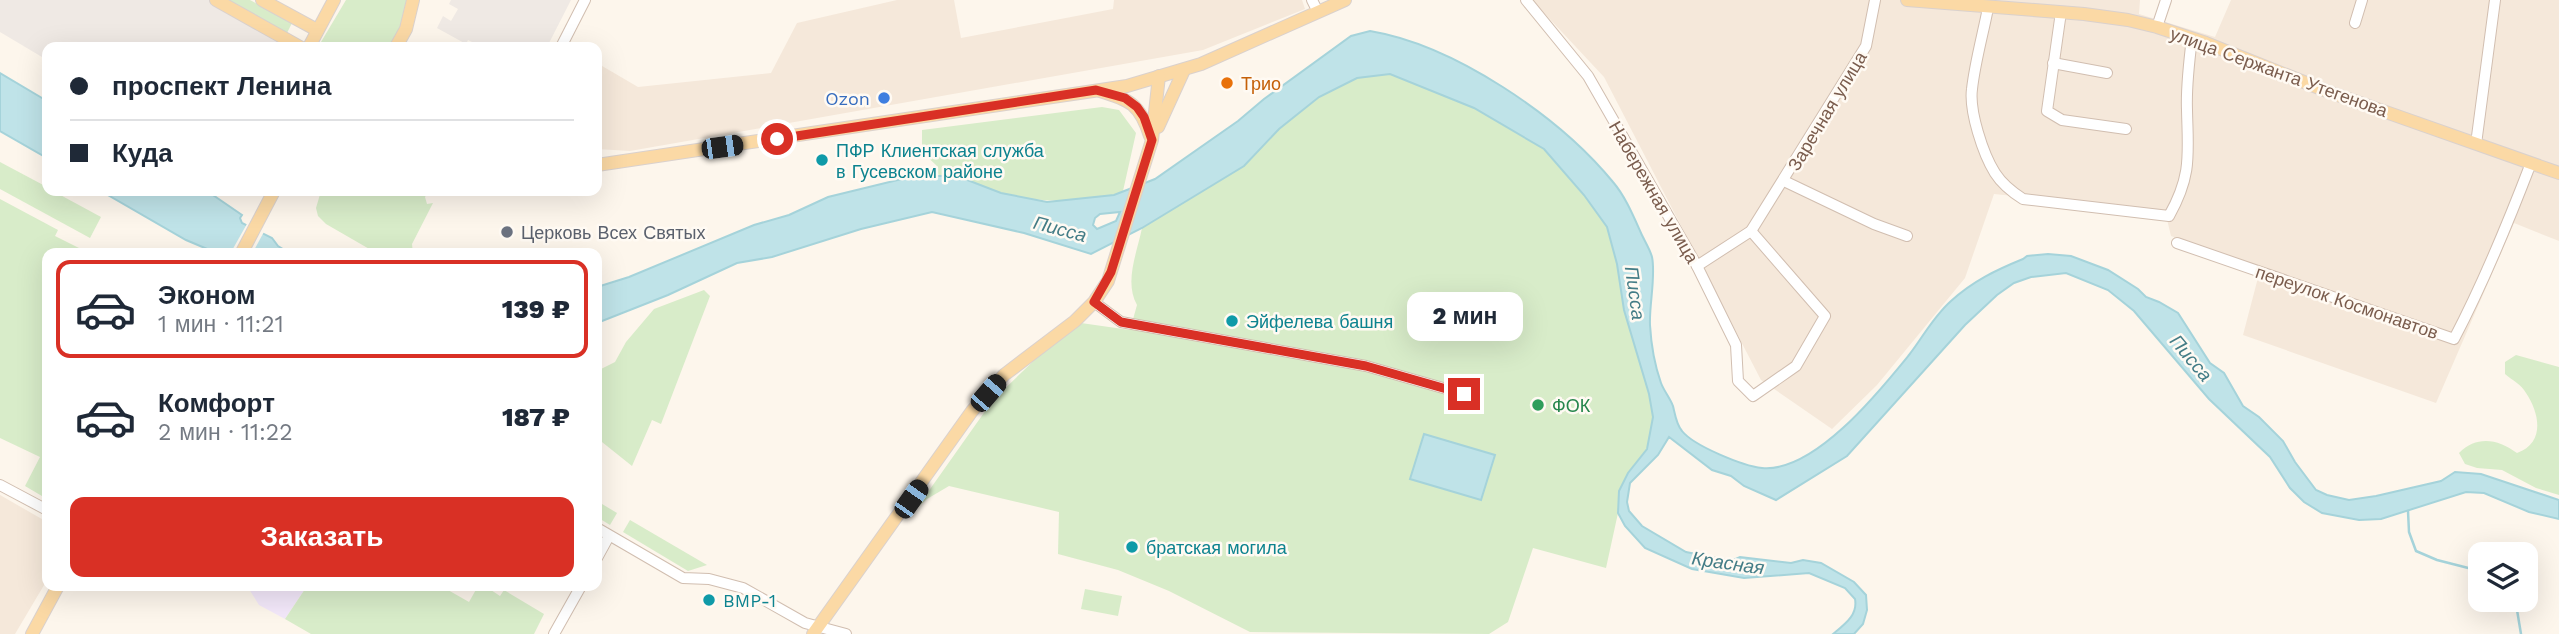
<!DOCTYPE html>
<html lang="ru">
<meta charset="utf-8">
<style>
body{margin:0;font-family:"Work Sans",sans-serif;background:#f6f6f7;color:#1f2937;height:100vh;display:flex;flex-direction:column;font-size:26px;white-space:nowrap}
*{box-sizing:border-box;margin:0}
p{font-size:23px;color:#747a83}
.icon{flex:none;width:38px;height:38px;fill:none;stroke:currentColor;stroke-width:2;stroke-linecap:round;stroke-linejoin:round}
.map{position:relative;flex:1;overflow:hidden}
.details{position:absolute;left:42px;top:248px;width:560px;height:343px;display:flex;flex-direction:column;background:#fff;border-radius:14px;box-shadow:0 7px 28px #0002}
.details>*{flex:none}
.hud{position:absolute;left:42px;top:42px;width:560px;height:154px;border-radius:14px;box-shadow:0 7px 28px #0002;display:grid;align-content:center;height:154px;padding:0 28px;background:#fff}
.buttons{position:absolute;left:2468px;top:542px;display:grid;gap:14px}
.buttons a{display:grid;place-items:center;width:70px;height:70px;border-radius:14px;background:#fff;box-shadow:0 7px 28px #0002;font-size:35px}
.end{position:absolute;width:32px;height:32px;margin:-16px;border:9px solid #d93025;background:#fff;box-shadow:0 0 0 4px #fff}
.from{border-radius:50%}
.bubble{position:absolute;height:49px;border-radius:14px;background:#fff;box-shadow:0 7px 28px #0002;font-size:23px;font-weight:800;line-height:49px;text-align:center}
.car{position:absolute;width:21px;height:42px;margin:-21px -10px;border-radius:9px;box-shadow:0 0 5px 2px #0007;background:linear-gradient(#222 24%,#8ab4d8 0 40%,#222 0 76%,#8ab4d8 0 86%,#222 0)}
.hud b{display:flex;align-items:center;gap:24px;height:66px;font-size:26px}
.hud b+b{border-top:2px solid #e0e1e3}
.hud i{width:18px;height:18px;background:#1f2937}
ul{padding:12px 0 0;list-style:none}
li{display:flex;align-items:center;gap:21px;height:98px;margin:0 14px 10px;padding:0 14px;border:4px solid transparent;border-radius:14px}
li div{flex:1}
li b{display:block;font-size:26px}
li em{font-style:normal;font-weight:800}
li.selected{border-color:#d93025}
li>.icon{width:63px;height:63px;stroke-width:1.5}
.button{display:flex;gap:14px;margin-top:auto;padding:14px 28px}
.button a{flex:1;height:80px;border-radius:14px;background:#d93025;color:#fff;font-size:28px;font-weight:800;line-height:80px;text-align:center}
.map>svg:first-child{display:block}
</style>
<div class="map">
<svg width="2559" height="634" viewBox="0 0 2559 634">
<rect width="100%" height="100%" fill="#fdf6ec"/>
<g fill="#f5e8da">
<polygon points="897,0 954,0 961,38 1113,9 1114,0 1302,0 1305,9 1203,50 630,151 597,149 597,63 638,87 771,73 797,23"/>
<polygon points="1532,0 2140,0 2139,14 2215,37 2231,0 2559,0 2559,241 2514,223 2436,403 2243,335 2260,270 2171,236 2165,211 1994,194 1965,278 1877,385 1832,429 1761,380 1604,77"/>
<polygon points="0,495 47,522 47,580 15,634 0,634"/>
</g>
<g fill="#efe9e4">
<polygon points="0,0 209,0 293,44 291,47 47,47 47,60 0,32"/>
<polygon points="451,0 571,0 547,47 482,47 468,40 466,44 437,28 443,16 451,21 458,9 449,4"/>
</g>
<polygon fill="#f3e8fa" points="251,586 307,586 285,619 259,605 249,589"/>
<g fill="#d8ecc9">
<polygon points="227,0 250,0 292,23 287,33"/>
<polygon points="346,0 411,0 412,5 391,47 318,47"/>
<path d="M1390,74l84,34 70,41 40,46 23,32 10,37 7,46 25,84 4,23 -6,32 -19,24 -9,18 -1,22 -12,55 -73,-20 -25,74 -19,12 -239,-2 -81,-41 -51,-21 -60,-16 1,-42 -110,-26 -22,13 -11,10 77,-109 81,-78 56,8 7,-25c-13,-23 0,-52 5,-77l102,-62 35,-37 40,-32 38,-19z"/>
<path d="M1102,107l17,3 17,23 -13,58 -9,4c-43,6 -70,9 -113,-2 -25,-6 -34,-18 -62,-16l-3,-12 -14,-13v-22z"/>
<polygon points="0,162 47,187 47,191 53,191 101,217 90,238 0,189"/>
<polygon points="321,191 429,191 425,197 427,204 433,203 412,244 413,254 378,254 326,224 318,216 316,208"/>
<polygon points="0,199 58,230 55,236 83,250 81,254 47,254 47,396 42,406 47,409 47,499 25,486 40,457 0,438"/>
<polygon points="704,290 710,296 661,424 652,420 632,466 597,438 597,371 615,362 626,342 654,309"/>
<path d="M2516,355l43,12v128l-23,-7 -34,-18 -25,-2 -12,-4 -6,-11c18,-18 39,-14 58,0 28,-10 23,-39 9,-60 -4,-8 -14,-13 -21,-19v-12z"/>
<polygon points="597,501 617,513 610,525 597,517"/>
<polygon points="630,520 707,565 688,571 623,532"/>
<polygon points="307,586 441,586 469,602 478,586 485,586 500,596 504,590 544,614 534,634 311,634 285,619"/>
<polygon points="1085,589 1122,596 1118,616 1081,609"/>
</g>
<g fill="#bfe3e8" stroke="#a5d3da" stroke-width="2" fill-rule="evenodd">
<path d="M1370,31c84,14 189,85 243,151 12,14 20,33 28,51 3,7 9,16 11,24 4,19 -3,48 -2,68 1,18 5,41 11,58 3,8 9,15 12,23 2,8 3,18 9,25 12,15 61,35 80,37 52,5 117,-76 147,-113 14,-18 24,-38 42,-54 22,-20 45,-31 72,-42l4,-3 21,-2 23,2 37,14 30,19 8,8 13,5 19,11 32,50 14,10 19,33 16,11 24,24 12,21 21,28 11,5 22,5 27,-4 65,-15 14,-9 26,2 78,26v19l-30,-7 -45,-19 -18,-1 -85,27 -22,1 -37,-7 -18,-11 -14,-14 -20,-31 -61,-58 -75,-88 -26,-21 -42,-17 -35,4 -17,6 -17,12 -32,30 -118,131 -71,44 -32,-14 -13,-10 -19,-6 -43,-33 -11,18 -28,28 -3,19 2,9 13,15 44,26 45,9 9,-4 51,6 12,-3 18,3 33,19 12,13 1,15 -4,14 -9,10h-21c12,-10 25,-19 22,-35l-10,-11 -36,-15 -65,5 -52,-9 -47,-21 -20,-22 -7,-13 1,-22 9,-18 19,-24 6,-32 -4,-23 -25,-84 -7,-46 -10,-37 -23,-32 -40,-46 -70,-41 -84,-34 -33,4 -38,19 -40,32 -35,37 -102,62 -51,26 -67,-21 -92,-21 -71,17 -89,28 -35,6 -69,32 -71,28v-36l32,-10 125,-52 35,-10 39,-18 86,-21h43l44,17 46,9 67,-7 41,-16 83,-58 26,-22 87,-63zM1120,212l-4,9 -19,8 -4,-4 2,-7 5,-4z"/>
<polygon points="0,73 47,101 47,158 0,131"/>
<polygon points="101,191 207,191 242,215 240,218 242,223 272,238 278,246 291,254 219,254 186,240"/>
<polygon points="1424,434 1495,455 1481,500 1410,479"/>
</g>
<polygon fill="#fdf6ec" points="248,222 265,230 252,254 230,254"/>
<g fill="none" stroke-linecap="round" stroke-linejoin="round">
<g stroke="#a5d3da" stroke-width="2.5">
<polyline points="2408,511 2409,532 2416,551 2437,560 2480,571"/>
<polyline points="2513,600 2517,610 2521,634"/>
</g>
<defs>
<g id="minor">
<polyline points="1312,0 1318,12"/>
<polyline points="1526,0 1588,76 1697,266 1736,345 1738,381 1753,396 1796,366 1825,316 1751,231"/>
<path d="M1988,8c-5,26 -13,54 -16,81 -3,22 11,65 23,84 7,11 17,19 28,26l146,17c23,-41 19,-61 18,-106 -1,-24 2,-48 5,-72"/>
<polyline points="2061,12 2047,111 2062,120 2126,129"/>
<polyline points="2355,23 2362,0"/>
<polyline points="2157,27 2166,0"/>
<polyline points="561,47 585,0"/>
<polyline points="2053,63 2107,73"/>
<polyline points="2476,144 2495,0"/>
<polyline points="1784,181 1874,224 1907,236"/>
<path d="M2177,243l277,96c30,-57 54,-116 77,-176"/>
<polyline points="1697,266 1751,231 1866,46 1875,0"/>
<polyline points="1094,302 1121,322 1366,366 1464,394"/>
<polyline points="0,485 47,510"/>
<polyline points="597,528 683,578 709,579 743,588 805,623 846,634"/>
<polyline points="597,558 609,536"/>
<polyline points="554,634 581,586"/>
</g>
<g id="major">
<polyline points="216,0 300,47"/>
<polyline points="262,0 317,30"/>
<polyline points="1907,0 2084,14 2128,20 2157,27 2206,43 2329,92 2559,173"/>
<polyline points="309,47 334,0"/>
<polyline points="396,47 406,29 413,0"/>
<path d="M1100,91c30,9 40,13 50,45"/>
<polyline points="1158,127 1184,70"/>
<polyline points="597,165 1127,86 1201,64 1345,0"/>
<polyline points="241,254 274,191"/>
<polyline points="32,634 58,586"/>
<polyline points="813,634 972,411 1004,375 1075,321 1094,302 1108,281 1152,140 1159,76"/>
</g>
</defs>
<use href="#minor" stroke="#d1beb0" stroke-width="12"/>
<use href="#major" stroke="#dad1cd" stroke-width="14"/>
<use href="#minor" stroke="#fff" stroke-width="10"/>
<use href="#major" stroke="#fbd9a5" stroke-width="12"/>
</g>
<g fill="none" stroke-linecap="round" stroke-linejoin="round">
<polyline stroke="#d93025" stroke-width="9" points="777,139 1096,90 1125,98 1137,107 1144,117 1152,140 1111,272 1094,302 1121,322 1366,366 1464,394"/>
</g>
<circle fill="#e8710a" stroke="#fffaf3" stroke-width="2.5" cx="1227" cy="83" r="7"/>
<circle fill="#3f7fe0" stroke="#fffaf3" stroke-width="2.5" cx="884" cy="98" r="7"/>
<g fill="#0f9aa8" stroke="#fffaf3" stroke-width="2.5">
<circle cx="822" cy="160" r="7"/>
<circle cx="1232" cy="321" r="7"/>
<circle cx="1132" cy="547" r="7"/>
<circle cx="709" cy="600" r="7"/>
</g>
<circle fill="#6b7280" stroke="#fffaf3" stroke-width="2.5" cx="507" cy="232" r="7"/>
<circle fill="#2e9e5b" stroke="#fffaf3" stroke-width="2.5" cx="1538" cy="405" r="7"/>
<g text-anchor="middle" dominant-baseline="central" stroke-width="5" stroke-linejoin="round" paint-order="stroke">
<g font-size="18" fill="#7a5c4d" stroke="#fffaf3">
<text transform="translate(2279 72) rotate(20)">улица Сержанта Утегенова</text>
<text transform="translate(1827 111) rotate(-59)">Заречная улица</text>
<text transform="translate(1654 192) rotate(60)">Набережная улица</text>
<text transform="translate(2347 302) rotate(19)">переулок Космонавтов</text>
</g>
<g font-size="18" fill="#c56008" stroke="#fffaf3" text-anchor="start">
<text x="1241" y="83">Трио</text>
</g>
<g font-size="18" fill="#366cbe" stroke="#fffaf3" text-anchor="end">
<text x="870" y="98">Ozon</text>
</g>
<g font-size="18" fill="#0d838f" stroke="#fffaf3" text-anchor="start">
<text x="836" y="150">ПФР Клиентская служба<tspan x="836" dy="21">в Гусевском районе</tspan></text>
<text x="1246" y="321">Эйфелева башня</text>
<text x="1146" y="547">братская могила</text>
<text x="723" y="600">BMP-1</text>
</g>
<g font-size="18" fill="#5b616d" stroke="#fffaf3" text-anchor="start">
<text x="521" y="232">Церковь Всех Святых</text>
</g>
<g font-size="18" fill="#27864d" stroke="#fffaf3" text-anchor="start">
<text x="1552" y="405">ФОК</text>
</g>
<g font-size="19" font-style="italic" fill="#437c86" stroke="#fffaf3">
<text transform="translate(1060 229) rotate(15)">Писса</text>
<text transform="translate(1635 293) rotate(82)">Писса</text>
<text transform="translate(2191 358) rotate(50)">Писса</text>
<text transform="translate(1728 563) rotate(8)">Красная</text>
</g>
</g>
</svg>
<div class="buttons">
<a><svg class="icon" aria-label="layers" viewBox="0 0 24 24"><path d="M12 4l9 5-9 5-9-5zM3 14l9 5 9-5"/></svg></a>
</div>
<i class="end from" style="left:777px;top:139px"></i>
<i class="end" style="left:1464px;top:394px"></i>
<div class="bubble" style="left:1407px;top:292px;width:116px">2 мин</div>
<i class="car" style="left:722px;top:147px;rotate:82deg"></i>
<i class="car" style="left:988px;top:393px;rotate:41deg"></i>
<i class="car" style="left:911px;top:499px;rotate:35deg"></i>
<div class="hud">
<b><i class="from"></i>проспект Ленина</b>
<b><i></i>Куда</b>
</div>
<section class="details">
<ul>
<li class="selected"><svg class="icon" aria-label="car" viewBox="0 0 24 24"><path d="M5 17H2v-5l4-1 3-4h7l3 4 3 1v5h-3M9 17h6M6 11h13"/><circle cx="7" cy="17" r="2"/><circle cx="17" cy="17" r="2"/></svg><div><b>Эконом</b><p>1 мин · 11:21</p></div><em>139 ₽</em></li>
<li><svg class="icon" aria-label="car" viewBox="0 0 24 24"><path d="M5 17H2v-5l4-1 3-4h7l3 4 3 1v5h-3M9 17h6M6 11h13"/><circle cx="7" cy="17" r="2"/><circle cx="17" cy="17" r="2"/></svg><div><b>Комфорт</b><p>2 мин · 11:22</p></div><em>187 ₽</em></li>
</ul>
<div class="button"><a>Заказать</a></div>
</section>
</div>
